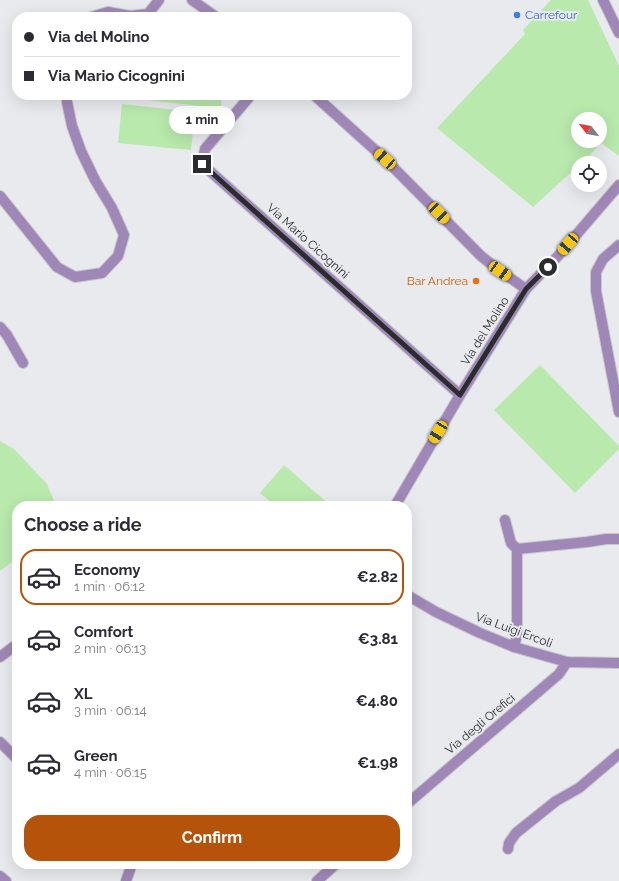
<!DOCTYPE html>
<meta charset="utf-8">
<style>
body{margin:0;font-family:Raleway,sans-serif;background:#f2f2f3;color:#2b2b33;height:100vh;display:flex;flex-direction:column;font-size:15px;white-space:nowrap}
*{box-sizing:border-box;margin:0}
p{font-size:13px;color:#7c7c81}
.icon{flex:none;width:22px;height:22px;fill:none;stroke:currentColor;stroke-width:2;stroke-linecap:round;stroke-linejoin:round}
.map{position:relative;flex:1;overflow:hidden}
.sheet{position:absolute;left:12px;top:501px;width:400px;height:368px;display:flex;flex-direction:column;background:#fff;border-radius:16px;box-shadow:0 4px 16px #0002}
.sheet>*{flex:none}
.top-card{position:absolute;left:12px;top:12px;width:400px;height:88px;border-radius:16px;box-shadow:0 4px 16px #0002;display:grid;align-content:center;height:88px;padding:0 12px;background:#fff}
.needle{width:26px;rotate:301deg}
.fabs{position:absolute;left:571px;top:112px;display:grid;gap:8px}
.fabs a{display:grid;place-items:center;width:36px;height:36px;border-radius:50%;background:#fff;box-shadow:0 4px 16px #0002;font-size:20px}
.end{position:absolute;width:18px;height:18px;margin:-9px;border:5px solid #2b2c2d;background:#fff;box-shadow:0 0 0 2px #fff}
.from{border-radius:50%}
.bubble{position:absolute;height:28px;border-radius:14px;background:#fff;box-shadow:0 4px 16px #0002;font-size:13px;font-weight:700;line-height:28px;text-align:center}
.car{position:absolute;width:12px;height:24px;margin:-12px -6px;border-radius:5px;box-shadow:0 0 3px 1px #0007;background:linear-gradient(#f5c518 24%,#345 0 40%,#f5c518 0 76%,#345 0 86%,#f5c518 0)}
.top-card b{display:flex;align-items:center;gap:14px;height:38px;font-size:15px}
.top-card b+b{border-top:1px solid #e1e1e2}
.top-card i{width:10px;height:10px;background:#2b2b33}
ul{padding:0;list-style:none}
li{display:flex;align-items:center;gap:12px;height:56px;margin:0 8px 6px;padding:0 4px;border:2px solid transparent;border-radius:16px}
li div{flex:1}
li b{display:block;font-size:15px}
li em{font-style:normal;font-weight:700}
li.active{border-color:#b45309}
li>.icon{width:36px;height:36px;stroke-width:1.5}
h2{padding:0 12px;font-size:18px;line-height:48px}
.button{display:flex;gap:8px;margin-top:auto;padding:8px 12px}
.button a{flex:1;height:46px;border-radius:16px;background:#b45309;color:#fff;font-size:16px;font-weight:700;line-height:46px;text-align:center}
.map>svg:first-child{display:block}
</style>
<div class="map">
<svg width="619" height="881" viewBox="0 0 619 881">
<rect width="100%" height="100%" fill="#e8eaee"/>
<g fill="#b9e9ad" fill-rule="evenodd">
<path d="M551,0h37l31,66v90l-18,-13 -19,20h-4v3l-45,41 -96,-79 88,-94 -2,-4zM578,119h22v22h-22z"/>
<polygon points="146,95 222,95 221,108 145,100"/>
<polygon points="122,104 195,112 191,150 118,143"/>
<polygon points="540,365 619,446 619,449 575,493 494,410"/>
<polygon points="0,441 14,449 47,484 56,506 17,506 17,558 0,571"/>
<polygon points="284,465 331,506 276,506 260,493"/>
</g>
<g fill="none" stroke-linecap="round" stroke-linejoin="round">
<defs>
<g id="minor">
<polyline points="192,0 216,17"/>
<polyline points="603,0 619,33"/>
<polyline points="91,17 108,12 130,16 148,14 159,0"/>
<polyline points="251,95 205,149 202,164 460,395"/>
<polyline points="314,95 385,159 481,256 500,271 526,289"/>
<polyline points="0,196 57,267 75,277 102,273 118,256 124,235 112,208 95,180 81,151 72,126 67,102 67,95"/>
<polyline points="619,245 603,259 596,272 596,291 619,412"/>
<polyline points="0,327 7,335 23,363"/>
<polyline points="395,506 460,395 526,289 558,256 619,185"/>
<polyline points="505,520 511,543 517,549"/>
<polyline points="407,595 436,612 480,633 514,647 567,662 619,663"/>
<polyline points="514,647 517,635 517,549 587,542 606,539 619,539"/>
<polyline points="0,657 17,644"/>
<polyline points="0,742 17,759"/>
<polyline points="407,804 559,674 567,662"/>
<polyline points="508,849 509,843 516,833 556,801 579,788 619,754"/>
<polyline points="0,876 6,881"/>
<polyline points="126,881 132,864"/>
<polyline points="317,881 336,864"/>
</g>
</defs>
<use href="#minor" stroke="#c6c8cb" stroke-width="12"/>
<use href="#minor" stroke="#9f88b7" stroke-width="10"/>
</g>
<g fill="none" stroke-linecap="round" stroke-linejoin="round">
<polyline stroke="#2b2c2d" stroke-width="5" points="202,164 460,395 526,289 548,267"/>
</g>
<circle fill="#3f7fe0" stroke="#e8eaee" stroke-width="1.5" cx="517" cy="15" r="4"/>
<circle fill="#e8710a" stroke="#e8eaee" stroke-width="1.5" cx="476" cy="281" r="4"/>
<g text-anchor="middle" dominant-baseline="central" stroke-width="4" stroke-linejoin="round" paint-order="stroke">
<g font-size="12" fill="#366cbe" stroke="#e8eaee" text-anchor="start">
<text x="525" y="15">Carrefour</text>
</g>
<g font-size="12" fill="#2b2c2d" stroke="#e8eaee">
<text transform="translate(308 241) rotate(42)">Via Mario Cicognini</text>
<text transform="translate(485 331) rotate(-58)">Via del Molino</text>
<text transform="translate(514 630) rotate(20)">Via Luigi Ercoli</text>
<text transform="translate(480 724) rotate(-40)">Via degli Orefici</text>
</g>
<g font-size="12" fill="#c56008" stroke="#e8eaee" text-anchor="end">
<text x="468" y="281">Bar Andrea</text>
</g>
</g>
</svg>
<div class="fabs">
<a><svg class="needle" viewBox="-14 -14 28 28"><path d="M0-13l5 13h-10z" fill="#e53935"/><path d="M0 13l5-13h-10z" fill="#7c7c81"/></svg></a>
<a><svg class="icon" aria-label="locate" viewBox="0 0 24 24"><circle cx="12" cy="12" r="6"/><path d="M12 2v4M12 18v4M2 12h4M18 12h4"/></svg></a>
</div>
<i class="end from" style="left:548px;top:267px"></i>
<i class="end" style="left:202px;top:164px"></i>
<div class="bubble" style="left:169px;top:106px;width:66px">1 min</div>
<i class="car" style="left:385px;top:159px;rotate:312deg"></i>
<i class="car" style="left:439px;top:213px;rotate:135deg"></i>
<i class="car" style="left:568px;top:244px;rotate:221deg"></i>
<i class="car" style="left:500px;top:271px;rotate:124deg"></i>
<i class="car" style="left:438px;top:432px;rotate:211deg"></i>
<div class="top-card">
<b><i class="from"></i>Via del Molino</b>
<b><i></i>Via Mario Cicognini</b>
</div>
<section class="sheet">
<h2>Choose a ride</h2>
<ul>
<li class="active"><svg class="icon" aria-label="car" viewBox="0 0 24 24"><path d="M5 17H2v-5l4-1 3-4h7l3 4 3 1v5h-3M9 17h6M6 11h13"/><circle cx="7" cy="17" r="2"/><circle cx="17" cy="17" r="2"/></svg><div><b>Economy</b><p>1 min · 06:12</p></div><em>€2.82</em></li>
<li><svg class="icon" aria-label="car" viewBox="0 0 24 24"><path d="M5 17H2v-5l4-1 3-4h7l3 4 3 1v5h-3M9 17h6M6 11h13"/><circle cx="7" cy="17" r="2"/><circle cx="17" cy="17" r="2"/></svg><div><b>Comfort</b><p>2 min · 06:13</p></div><em>€3.81</em></li>
<li><svg class="icon" aria-label="car" viewBox="0 0 24 24"><path d="M5 17H2v-5l4-1 3-4h7l3 4 3 1v5h-3M9 17h6M6 11h13"/><circle cx="7" cy="17" r="2"/><circle cx="17" cy="17" r="2"/></svg><div><b>XL</b><p>3 min · 06:14</p></div><em>€4.80</em></li>
<li><svg class="icon" aria-label="car" viewBox="0 0 24 24"><path d="M5 17H2v-5l4-1 3-4h7l3 4 3 1v5h-3M9 17h6M6 11h13"/><circle cx="7" cy="17" r="2"/><circle cx="17" cy="17" r="2"/></svg><div><b>Green</b><p>4 min · 06:15</p></div><em>€1.98</em></li>
</ul>
<div class="button"><a>Confirm</a></div>
</section>
</div>
